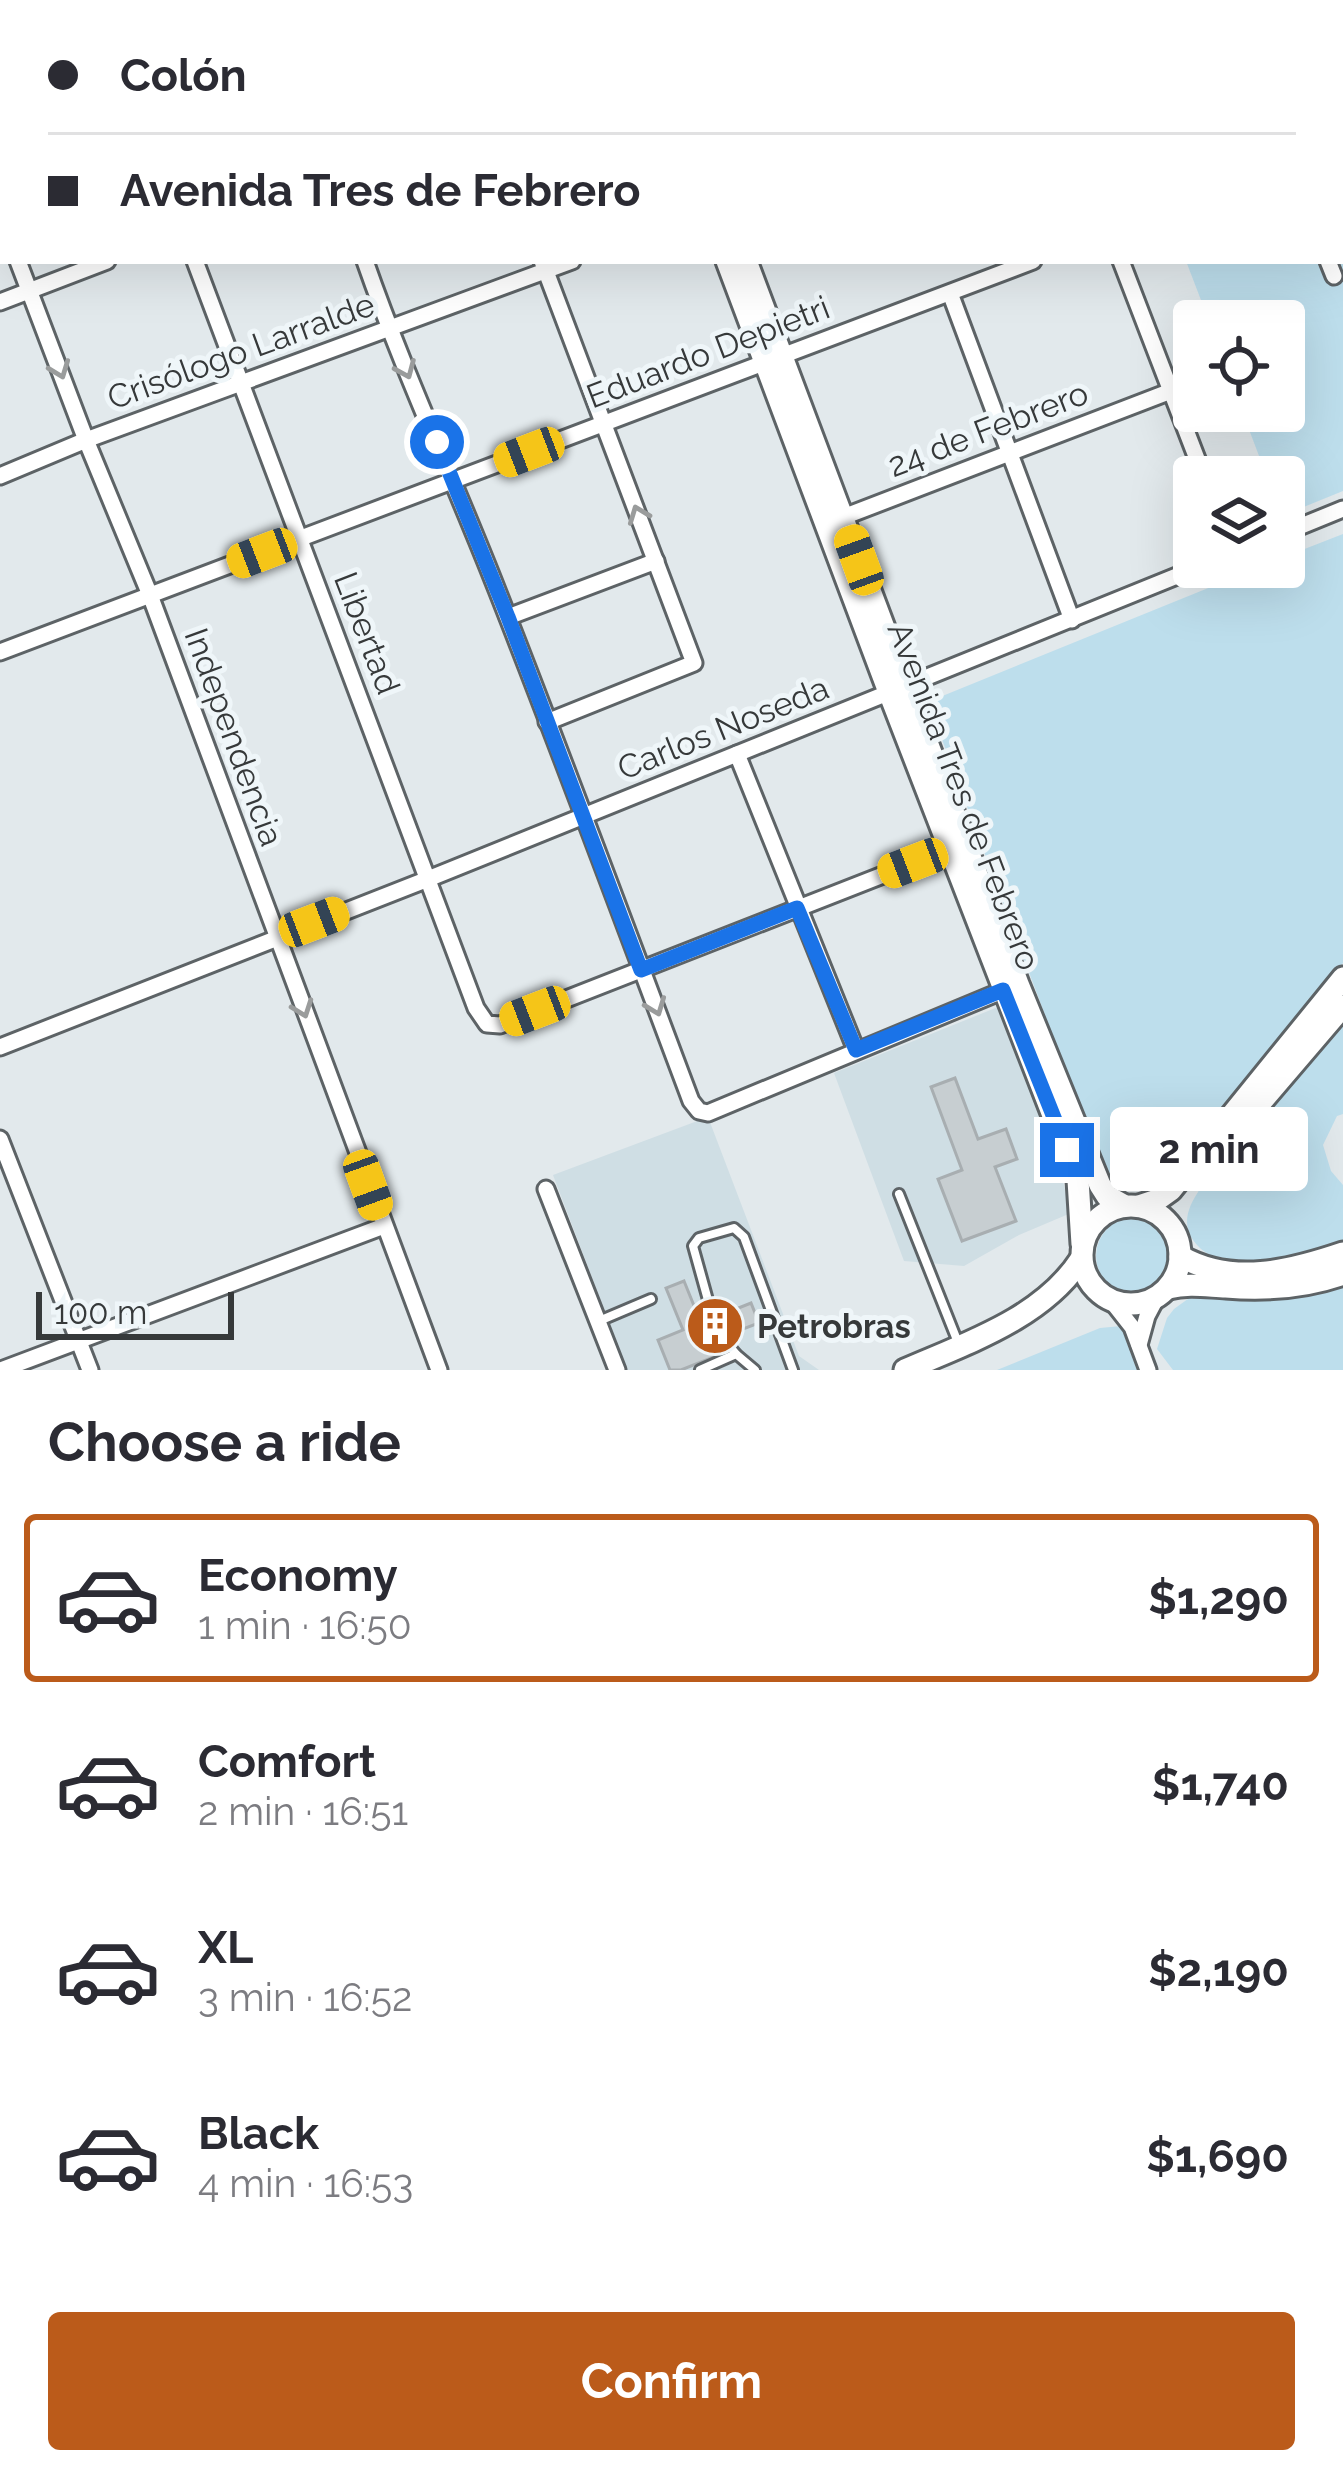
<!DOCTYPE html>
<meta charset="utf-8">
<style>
body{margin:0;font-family:Raleway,sans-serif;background:#f2f2f3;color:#2b2b33;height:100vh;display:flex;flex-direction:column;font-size:45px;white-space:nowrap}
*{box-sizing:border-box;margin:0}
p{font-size:39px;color:#7c7c81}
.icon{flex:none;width:66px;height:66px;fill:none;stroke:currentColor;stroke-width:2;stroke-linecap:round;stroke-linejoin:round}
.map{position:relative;height:1370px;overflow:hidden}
.side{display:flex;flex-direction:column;background:#fff;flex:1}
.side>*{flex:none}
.hud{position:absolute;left:0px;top:0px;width:1344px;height:264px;box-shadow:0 12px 48px #0002;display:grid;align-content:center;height:264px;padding:0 48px;background:#fff}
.fabs{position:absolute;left:1173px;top:300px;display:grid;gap:24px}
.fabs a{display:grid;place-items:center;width:132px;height:132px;border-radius:12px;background:#fff;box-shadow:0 12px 48px #0002;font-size:60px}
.scale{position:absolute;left:36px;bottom:30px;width:198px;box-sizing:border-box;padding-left:12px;border:6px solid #36393a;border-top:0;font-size:33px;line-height:42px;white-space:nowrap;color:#36393a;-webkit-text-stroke:9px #eff6f9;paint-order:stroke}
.end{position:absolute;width:54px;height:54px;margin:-27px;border:15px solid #1a73e8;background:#fff;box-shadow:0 0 0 6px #fff}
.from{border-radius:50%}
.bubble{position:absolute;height:84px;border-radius:12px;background:#fff;box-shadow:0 12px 48px #0002;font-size:39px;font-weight:700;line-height:84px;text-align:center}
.car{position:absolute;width:36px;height:72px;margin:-36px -18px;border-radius:15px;box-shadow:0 0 9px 3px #0007;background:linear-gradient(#f5c518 24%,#345 0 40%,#f5c518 0 76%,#345 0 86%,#f5c518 0)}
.hud b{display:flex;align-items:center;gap:42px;height:114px;font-size:45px}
.hud b+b{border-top:3px solid #e1e1e2}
.hud i{width:30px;height:30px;background:#2b2b33}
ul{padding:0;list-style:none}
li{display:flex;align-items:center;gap:36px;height:168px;margin:0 24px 18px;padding:0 24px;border:6px solid transparent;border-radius:12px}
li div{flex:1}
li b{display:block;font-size:45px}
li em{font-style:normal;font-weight:700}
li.active{border-color:#bb5b1a}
li>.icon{width:108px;height:108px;stroke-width:1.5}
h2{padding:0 48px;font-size:54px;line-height:144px}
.button{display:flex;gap:24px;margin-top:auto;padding:24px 48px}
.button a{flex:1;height:138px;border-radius:12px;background:#bb5b1a;color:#fff;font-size:48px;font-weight:700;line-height:138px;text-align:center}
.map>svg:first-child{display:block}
</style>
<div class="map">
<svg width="1343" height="1370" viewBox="0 0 1343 1370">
<rect width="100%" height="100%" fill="#e2e9ec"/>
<g fill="#cfdee4">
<polygon points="998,1007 1055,1150 1071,1213 1019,1235 964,1266 904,1261 834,1073"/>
<polygon points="708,1117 799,1356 819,1370 627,1370 553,1175"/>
</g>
<g fill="#bddeec">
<polygon points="1343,164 1343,491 1284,515 1284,477 1267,477 1242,411 1284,411 1284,321 1209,321 1186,261 1341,261"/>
<polygon points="1343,534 1343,963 1175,1163 1139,1189 1127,1188 1101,1165 931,710 935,699 1260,567 1284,567 1284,557"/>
<path d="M1343,1023v91l-6,2 -14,29 8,26 12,14v56c-39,15 -121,41 -150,-1 -12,-17 -4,-35 7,-51z"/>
<circle cx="1135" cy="1256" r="39"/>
<polygon points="1343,1284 1343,1370 1173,1370 1157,1349 1167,1318 1174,1309 1192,1296 1263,1299"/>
<polygon points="1121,1326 1137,1370 997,1370 1100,1328"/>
</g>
<g fill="#c7ced1" stroke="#a8aeb1" stroke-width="3">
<polygon points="955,1078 978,1139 1006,1129 1017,1159 995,1167 1016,1221 962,1241 938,1179 962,1170 931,1087"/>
<polygon points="684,1281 701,1323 751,1303 759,1323 714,1340 719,1355 681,1370 670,1370 658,1340 683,1330 666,1288"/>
</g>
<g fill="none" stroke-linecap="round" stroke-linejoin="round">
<defs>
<g id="service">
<polyline points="899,1194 959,1345"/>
<polyline points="713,1318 693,1246 699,1238 734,1228 744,1237 793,1370"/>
<polyline points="599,1321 651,1299"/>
<polyline points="722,1337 736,1354"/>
<polyline points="700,1370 736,1354 755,1370"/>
</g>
<g id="minor">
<polyline points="94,0 95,3"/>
<polyline points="269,0 270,3"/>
<polyline points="445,0 446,3"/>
<polyline points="1019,0 1020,3"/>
<polyline points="1225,0 1226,3"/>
<polyline points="341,3 349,0"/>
<polyline points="790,3 798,0"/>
<polyline points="1267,3 1275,0"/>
<polyline points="0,125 3,124"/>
<polyline points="1341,145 1343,145"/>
<polyline points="0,215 3,223"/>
<polyline points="18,261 86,440 150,595 439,1370"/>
<polyline points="195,261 476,1008 487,1024 500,1025 957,846"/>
<path d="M365,261c39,112 89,219 132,329 67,170 130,341 194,511l8,10 9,2 301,-125"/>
<polyline points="542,261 694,663 547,722"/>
<polyline points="1121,261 1204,477"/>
<polyline points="1328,261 1334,276"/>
<polyline points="950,293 1072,620"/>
<polyline points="0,302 107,261"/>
<polyline points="0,476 86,440 572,261"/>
<polyline points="838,519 1171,391"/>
<polyline points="1284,533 1343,509"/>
<polyline points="508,617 656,561"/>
<polyline points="0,652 1033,261"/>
<polyline points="737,754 856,1050"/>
<polyline points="0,1047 428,879 1199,567"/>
<polyline points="0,1139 90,1370"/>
<polyline points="546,1189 617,1370"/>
<polyline points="1110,1299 1132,1327 1148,1370"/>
<polyline points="1139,1345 1147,1316 1157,1297"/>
<polyline points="1,1370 384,1226"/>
</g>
<g id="secondary">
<polyline points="630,0 631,3"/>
<polyline points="648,0 649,3"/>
<polyline points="727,261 889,692 1078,1180 1082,1244"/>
<polyline points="746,261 1018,984 1100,1185 1107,1196 1123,1205"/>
<polyline points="1250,1115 1343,1006"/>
<circle cx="1131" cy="1255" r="49"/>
<polyline points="1139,1206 1157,1200 1171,1190 1343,978"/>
<path d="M1180,1256c52,30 110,15 163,-3"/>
<path d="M1168,1288c21,-5 37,-2 58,-1 38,3 81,0 117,-13"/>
<path d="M905,1370c62,-27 138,-52 176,-111"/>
</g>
</defs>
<use href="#service" stroke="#5d6366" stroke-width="14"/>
<use href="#minor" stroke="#5d6366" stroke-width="21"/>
<use href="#secondary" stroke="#5d6366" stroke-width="27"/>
<use href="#service" stroke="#fff" stroke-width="8"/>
<use href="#minor" stroke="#fff" stroke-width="15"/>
<use href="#secondary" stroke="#fff" stroke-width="21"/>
</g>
<defs><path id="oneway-chevron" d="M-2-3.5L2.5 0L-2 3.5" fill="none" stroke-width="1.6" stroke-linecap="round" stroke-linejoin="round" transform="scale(3)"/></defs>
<g stroke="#9a9c9c">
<use href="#oneway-chevron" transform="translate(60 370) rotate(69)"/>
<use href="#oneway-chevron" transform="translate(406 370) rotate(67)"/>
<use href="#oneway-chevron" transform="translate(638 514) rotate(-111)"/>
<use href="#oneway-chevron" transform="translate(656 1007) rotate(69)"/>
<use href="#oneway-chevron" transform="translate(303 1009) rotate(70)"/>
</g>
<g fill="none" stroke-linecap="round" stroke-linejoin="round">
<polyline stroke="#1a73e8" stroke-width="15" points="437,442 508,617 641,970 797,908 856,1050 1003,990 1067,1150"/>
</g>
<defs>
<symbol id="building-disc" viewBox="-11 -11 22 22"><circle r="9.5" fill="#bb5b1a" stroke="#eff6f9"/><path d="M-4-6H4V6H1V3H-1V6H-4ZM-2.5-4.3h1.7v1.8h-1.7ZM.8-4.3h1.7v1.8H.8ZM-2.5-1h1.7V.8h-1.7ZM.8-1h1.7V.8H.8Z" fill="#fff"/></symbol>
</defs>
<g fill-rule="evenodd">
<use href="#building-disc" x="682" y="1293" width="66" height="66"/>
</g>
<g text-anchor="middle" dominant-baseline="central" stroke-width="10" stroke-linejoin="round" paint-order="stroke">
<g font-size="33" fill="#36393a" stroke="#eff6f9">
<text transform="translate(241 351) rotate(-20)">Crisólogo Larralde</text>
<text transform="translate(708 352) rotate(-21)">Eduardo Depietri</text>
<text transform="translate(988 429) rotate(-21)">24 de Febrero</text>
<text transform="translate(367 633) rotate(69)">Libertad</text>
<text transform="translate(723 728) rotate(-22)">Carlos Noseda</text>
<text transform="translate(234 737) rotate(70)">Independencia</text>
<text transform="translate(964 796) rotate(69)">Avenida Tres de Febrero</text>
</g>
<g font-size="33" font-weight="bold" fill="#36393a" stroke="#eff6f9" text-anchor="start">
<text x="757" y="1326">Petrobras</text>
</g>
</g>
</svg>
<div class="fabs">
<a><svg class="icon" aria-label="locate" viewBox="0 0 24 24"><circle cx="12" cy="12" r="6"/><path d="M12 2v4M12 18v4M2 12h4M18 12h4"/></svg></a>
<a><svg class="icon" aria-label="layers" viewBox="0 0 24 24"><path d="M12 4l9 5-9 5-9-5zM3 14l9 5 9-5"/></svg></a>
</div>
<div class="scale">100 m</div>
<i class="end from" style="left:437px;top:442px"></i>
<i class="end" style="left:1067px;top:1150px"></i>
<div class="bubble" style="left:1110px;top:1107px;width:198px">2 min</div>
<i class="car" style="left:529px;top:452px;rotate:249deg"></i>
<i class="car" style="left:262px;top:553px;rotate:249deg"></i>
<i class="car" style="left:859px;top:560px;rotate:340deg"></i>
<i class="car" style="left:913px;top:863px;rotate:249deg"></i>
<i class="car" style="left:314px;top:922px;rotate:69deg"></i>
<i class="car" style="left:535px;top:1011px;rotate:249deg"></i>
<i class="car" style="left:368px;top:1185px;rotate:160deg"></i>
<div class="hud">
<b><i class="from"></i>Colón</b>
<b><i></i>Avenida Tres de Febrero</b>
</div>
</div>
<section class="side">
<h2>Choose a ride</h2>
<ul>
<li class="active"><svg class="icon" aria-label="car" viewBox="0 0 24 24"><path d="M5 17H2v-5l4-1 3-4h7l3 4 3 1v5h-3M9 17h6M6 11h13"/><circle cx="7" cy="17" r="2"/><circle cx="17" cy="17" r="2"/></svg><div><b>Economy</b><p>1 min · 16:50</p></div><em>$1,290</em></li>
<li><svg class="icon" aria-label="car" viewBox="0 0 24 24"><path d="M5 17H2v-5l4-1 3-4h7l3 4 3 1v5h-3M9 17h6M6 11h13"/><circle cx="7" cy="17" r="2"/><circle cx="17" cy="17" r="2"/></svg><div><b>Comfort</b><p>2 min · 16:51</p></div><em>$1,740</em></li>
<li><svg class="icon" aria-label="car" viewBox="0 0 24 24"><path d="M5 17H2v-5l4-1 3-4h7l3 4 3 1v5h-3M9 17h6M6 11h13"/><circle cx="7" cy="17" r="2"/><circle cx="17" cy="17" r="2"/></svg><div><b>XL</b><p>3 min · 16:52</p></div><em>$2,190</em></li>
<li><svg class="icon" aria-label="car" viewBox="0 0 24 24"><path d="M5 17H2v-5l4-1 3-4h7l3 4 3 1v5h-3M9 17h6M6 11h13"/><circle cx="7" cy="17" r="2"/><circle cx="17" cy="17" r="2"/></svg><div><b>Black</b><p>4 min · 16:53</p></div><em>$1,690</em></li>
</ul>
<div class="button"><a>Confirm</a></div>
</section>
